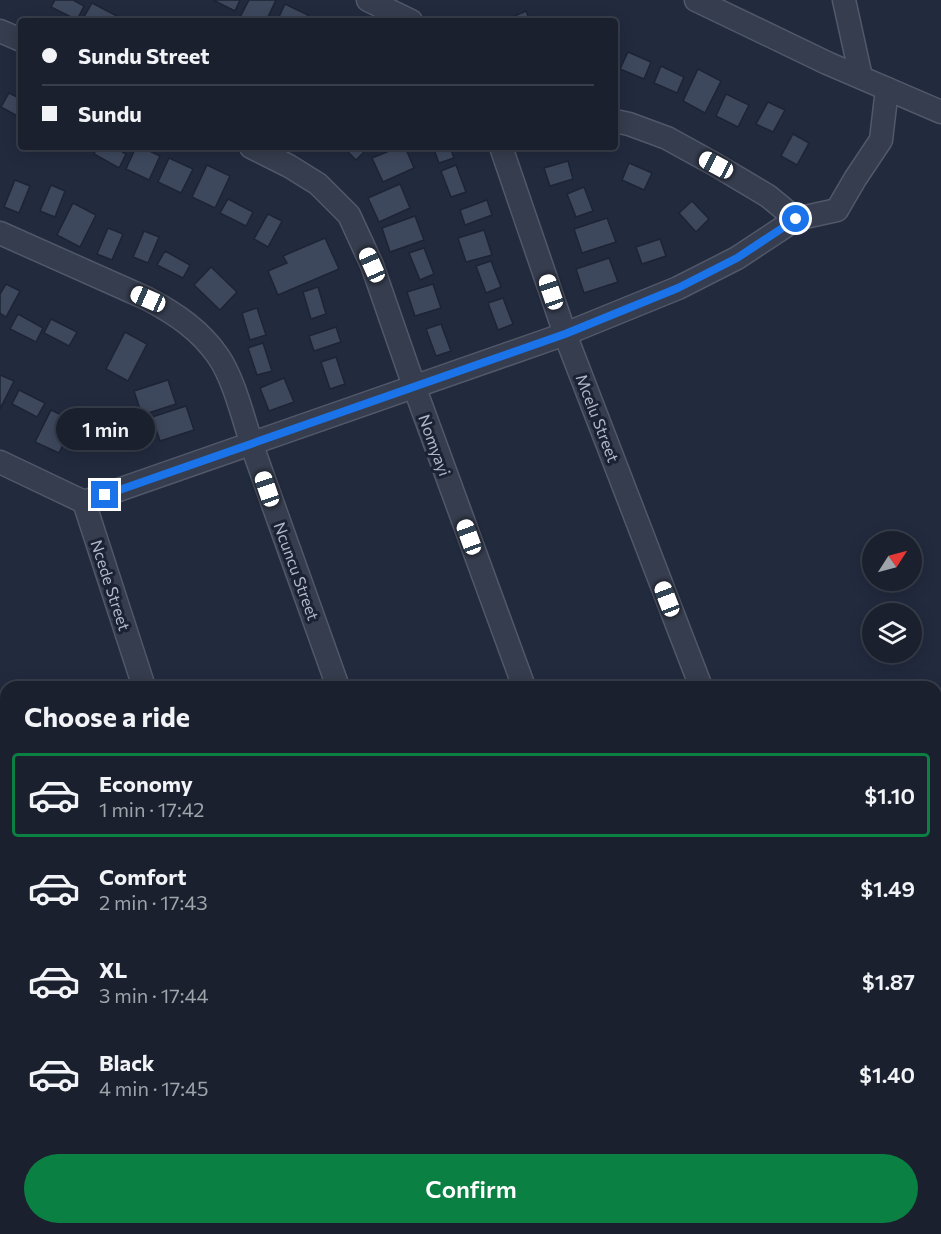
<!DOCTYPE html>
<meta charset="utf-8">
<style>
body{margin:0;font-family:Commissioner,sans-serif;background:#232836;color:#f1f3f6;height:100vh;display:flex;flex-direction:column;font-size:22px;white-space:nowrap}
*{box-sizing:border-box;margin:0}
p{font-size:20px;color:#9fa3aa}
.icon{flex:none;width:33px;height:33px;fill:none;stroke:currentColor;stroke-width:2;stroke-linecap:round;stroke-linejoin:round}
.map{position:relative;flex:1;overflow:hidden}
.sheet{position:absolute;left:0px;top:681px;width:942px;height:554px;display:flex;flex-direction:column;background:#1a202e;border-radius:18px 18px 0 0;box-shadow:0 3px 15px #0003,0 0 0 2px #383e4a}
.sheet>*{flex:none}
.hud{position:absolute;left:18px;top:18px;width:600px;height:132px;border-radius:6px;box-shadow:0 3px 15px #0003,0 0 0 2px #383e4a;display:grid;align-content:center;height:132px;padding:0 24px;background:#1a202e}
.needle{width:39px;rotate:54deg}
.buttons{position:absolute;left:862px;top:531px;display:grid;gap:12px}
.buttons a{display:grid;place-items:center;width:60px;height:60px;border-radius:50%;background:#1a202e;box-shadow:0 3px 15px #0003,0 0 0 2px #383e4a;font-size:30px}
.end{position:absolute;width:27px;height:27px;margin:-14px;border:8px solid #1a73e8;background:#fff;box-shadow:0 0 0 3px #fff}
.from{border-radius:50%}
.bubble{position:absolute;height:42px;border-radius:21px;background:#1a202e;box-shadow:0 3px 15px #0003,0 0 0 2px #383e4a;font-size:20px;font-weight:600;line-height:42px;text-align:center}
.car{position:absolute;width:18px;height:36px;margin:-18px -9px;border-radius:8px;box-shadow:0 0 4px 2px #0007;background:linear-gradient(#fff 24%,#345 0 40%,#fff 0 76%,#345 0 86%,#fff 0)}
.hud b{display:flex;align-items:center;gap:21px;height:57px;font-size:22px}
.hud b+b{border-top:2px solid #383e4a}
.hud i{width:15px;height:15px;background:#f1f3f6}
ul{padding:0;list-style:none}
li{display:flex;align-items:center;gap:18px;height:84px;margin:0 12px 9px;padding:0 12px;border:3px solid transparent;border-radius:6px}
li div{flex:1}
li b{display:block;font-size:22px}
li em{font-style:normal;font-weight:600}
li.current{border-color:#0b8043}
li>.icon{width:54px;height:54px;stroke-width:1.5}
h2{padding:0 24px;font-size:27px;line-height:72px}
.cta{display:flex;gap:12px;margin-top:auto;padding:12px 24px}
.cta a{flex:1;height:69px;border-radius:36px;background:#0b8043;color:#fff;font-size:24px;font-weight:600;line-height:69px;text-align:center}
.map>svg:first-child{display:block}
</style>
<div class="map">
<svg width="941" height="1234" viewBox="0 0 941 1234">
<rect width="100%" height="100%" fill="#222a3e"/>
<g fill="#3e485d" stroke="#1d2435" stroke-width="1.5">
<polygon points="55,0 73,0 84,6 77,20 51,7"/>
<polygon points="213,0 240,0 235,11"/>
<polygon points="249,0 276,0 266,21 238,21"/>
<polygon points="92,3 117,16 115,21 92,21 84,17"/>
<polygon points="285,4 308,15 305,21 277,21"/>
<polygon points="526,11 530,21 503,21"/>
<polygon points="628,52 651,62 644,79 620,69"/>
<polygon points="661,66 684,77 677,93 654,83"/>
<polygon points="698,69 721,81 705,113 683,101"/>
<polygon points="9,93 21,99 21,118 1,107"/>
<polygon points="726,94 749,105 738,127 716,116"/>
<polygon points="768,102 785,110 773,132 756,124"/>
<polygon points="793,134 809,143 797,165 781,156"/>
<polygon points="98,147 114,147 126,154 119,168 94,154"/>
<polygon points="136,147 141,147 160,156 149,180 126,169"/>
<polygon points="347,147 369,147 356,160 345,149"/>
<polygon points="399,147 405,147 414,168 383,182 372,158"/>
<polygon points="433,147 450,147 454,158 439,163"/>
<polygon points="169,158 193,169 181,193 158,182"/>
<polygon points="568,161 573,179 550,186 544,168"/>
<polygon points="629,163 652,173 644,190 622,180"/>
<polygon points="207,165 230,176 215,208 192,197"/>
<polygon points="456,165 466,192 451,197 441,171"/>
<polygon points="15,180 30,186 19,213 4,207"/>
<polygon points="400,184 410,208 379,222 368,198"/>
<polygon points="51,185 65,191 55,217 40,211"/>
<polygon points="584,187 593,211 576,217 567,194"/>
<polygon points="228,199 253,212 246,226 220,213"/>
<polygon points="487,200 492,215 465,225 460,210"/>
<polygon points="692,201 709,219 696,232 679,213"/>
<polygon points="73,203 96,215 80,247 57,235"/>
<polygon points="268,214 282,221 268,247 254,239"/>
<polygon points="415,216 424,240 390,252 382,228"/>
<polygon points="607,218 616,242 582,253 574,229"/>
<polygon points="108,228 123,234 112,260 97,254"/>
<polygon points="484,230 492,255 466,262 458,238"/>
<polygon points="144,231 159,237 148,263 133,257"/>
<polygon points="325,238 339,269 278,295 268,271 287,263 283,256"/>
<polygon points="660,239 666,256 642,264 636,247"/>
<polygon points="424,248 434,274 420,280 409,253"/>
<polygon points="165,251 190,265 183,278 157,265"/>
<polygon points="609,258 618,282 584,293 576,269"/>
<polygon points="491,261 501,287 486,293 476,266"/>
<polygon points="211,267 237,292 220,310 194,285"/>
<polygon points="6,284 20,291 6,317 0,313 0,294"/>
<polygon points="433,284 441,308 415,316 407,292"/>
<polygon points="318,287 326,314 311,319 303,292"/>
<polygon points="503,298 513,324 498,330 488,303"/>
<polygon points="257,308 266,335 250,340 242,313"/>
<polygon points="18,314 43,328 36,342 10,329"/>
<polygon points="51,319 77,332 69,346 44,333"/>
<polygon points="441,324 451,351 436,356 426,329"/>
<polygon points="336,327 341,342 314,351 309,336"/>
<polygon points="125,332 147,344 128,381 106,369"/>
<polygon points="263,343 272,371 257,375 248,348"/>
<polygon points="336,357 345,384 330,389 321,362"/>
<polygon points="0,375 14,381 0,409"/>
<polygon points="284,378 294,402 269,411 260,388"/>
<polygon points="168,380 176,404 142,415 134,391"/>
<polygon points="19,390 45,403 37,417 12,404"/>
<polygon points="186,406 194,430 160,441 152,417"/>
<polygon points="51,410 74,421 59,453 35,442"/>
<polygon points="93,410 108,418 94,443 80,435"/>
<polygon points="303,1228 403,1228 405,1234 305,1234"/>
</g>
<g fill="none" stroke-linecap="round" stroke-linejoin="round">
<defs>
<g id="minor">
<polyline points="368,0 411,21"/>
<polyline points="696,0 827,63 941,112"/>
<polyline points="844,0 861,77"/>
<polyline points="0,31 21,40"/>
<polyline points="615,121 629,124 667,138 716,165 768,196 796,219"/>
<polyline points="251,147 289,166 318,184 349,215 372,265 414,386 524,687"/>
<polyline points="501,147 565,334 701,687"/>
<path d="M0,233l148,66c28,15 52,31 70,57 17,24 27,70 37,98 28,78 55,155 83,233"/>
<polyline points="0,462 84,502 144,687"/>
<polyline points="84,502 565,334 678,288 737,258 796,219 837,210 855,179 881,140 887,89"/>
<polyline points="0,833 6,831"/>
<polyline points="0,862 6,877"/>
<polyline points="936,867 941,865"/>
<polyline points="0,1185 6,1184"/>
<polyline points="525,1228 527,1234"/>
<polyline points="719,1228 720,1234"/>
<polyline points="894,1228 895,1234"/>
<polyline points="228,1234 230,1228"/>
</g>
</defs>
<use href="#minor" stroke="#515869" stroke-width="25"/>
<polyline stroke="#3f5459" stroke-width="4" stroke-dasharray="4.5 4.5" stroke-linecap="butt" points="20,1234 22,1228"/>
<use href="#minor" stroke="#363d4e" stroke-width="22"/>
</g>
<g fill="none" stroke-linecap="round" stroke-linejoin="round">
<polyline stroke="#1a73e8" stroke-width="8" points="105,495 565,334 678,288 737,258 796,219"/>
</g>
<g text-anchor="middle" dominant-baseline="central" stroke-width="6" stroke-linejoin="round" paint-order="stroke">
<g font-size="16" fill="#b2b8c9" stroke="#1b2233">
<text transform="translate(598 418) rotate(69)">Mcelu Street</text>
<text transform="translate(435 445) rotate(70)">Nomyayi</text>
<text transform="translate(297 571) rotate(70)">Ncuncu Street</text>
<text transform="translate(111 585) rotate(72)">Ncede Street</text>
</g>
</g>
</svg>
<div class="buttons">
<a><svg class="needle" viewBox="-14 -14 28 28"><path d="M0-13l5 13h-10z" fill="#e53935"/><path d="M0 13l5-13h-10z" fill="#9fa3aa"/></svg></a>
<a><svg class="icon" aria-label="layers" viewBox="0 0 24 24"><path d="M12 4l9 5-9 5-9-5zM3 14l9 5 9-5"/></svg></a>
</div>
<i class="end from" style="left:796px;top:219px"></i>
<i class="end" style="left:105px;top:495px"></i>
<div class="bubble" style="left:56px;top:408px;width:99px">1 min</div>
<i class="car" style="left:716px;top:165px;rotate:298deg"></i>
<i class="car" style="left:372px;top:265px;rotate:336deg"></i>
<i class="car" style="left:551px;top:292px;rotate:341deg"></i>
<i class="car" style="left:148px;top:299px;rotate:294deg"></i>
<i class="car" style="left:267px;top:489px;rotate:341deg"></i>
<i class="car" style="left:469px;top:537px;rotate:340deg"></i>
<i class="car" style="left:667px;top:599px;rotate:339deg"></i>
<div class="hud">
<b><i class="from"></i>Sundu Street</b>
<b><i></i>Sundu</b>
</div>
<section class="sheet">
<h2>Choose a ride</h2>
<ul>
<li class="current"><svg class="icon" aria-label="car" viewBox="0 0 24 24"><path d="M5 17H2v-5l4-1 3-4h7l3 4 3 1v5h-3M9 17h6M6 11h13"/><circle cx="7" cy="17" r="2"/><circle cx="17" cy="17" r="2"/></svg><div><b>Economy</b><p>1 min · 17:42</p></div><em>$1.10</em></li>
<li><svg class="icon" aria-label="car" viewBox="0 0 24 24"><path d="M5 17H2v-5l4-1 3-4h7l3 4 3 1v5h-3M9 17h6M6 11h13"/><circle cx="7" cy="17" r="2"/><circle cx="17" cy="17" r="2"/></svg><div><b>Comfort</b><p>2 min · 17:43</p></div><em>$1.49</em></li>
<li><svg class="icon" aria-label="car" viewBox="0 0 24 24"><path d="M5 17H2v-5l4-1 3-4h7l3 4 3 1v5h-3M9 17h6M6 11h13"/><circle cx="7" cy="17" r="2"/><circle cx="17" cy="17" r="2"/></svg><div><b>XL</b><p>3 min · 17:44</p></div><em>$1.87</em></li>
<li><svg class="icon" aria-label="car" viewBox="0 0 24 24"><path d="M5 17H2v-5l4-1 3-4h7l3 4 3 1v5h-3M9 17h6M6 11h13"/><circle cx="7" cy="17" r="2"/><circle cx="17" cy="17" r="2"/></svg><div><b>Black</b><p>4 min · 17:45</p></div><em>$1.40</em></li>
</ul>
<div class="cta"><a>Confirm</a></div>
</section>
</div>
